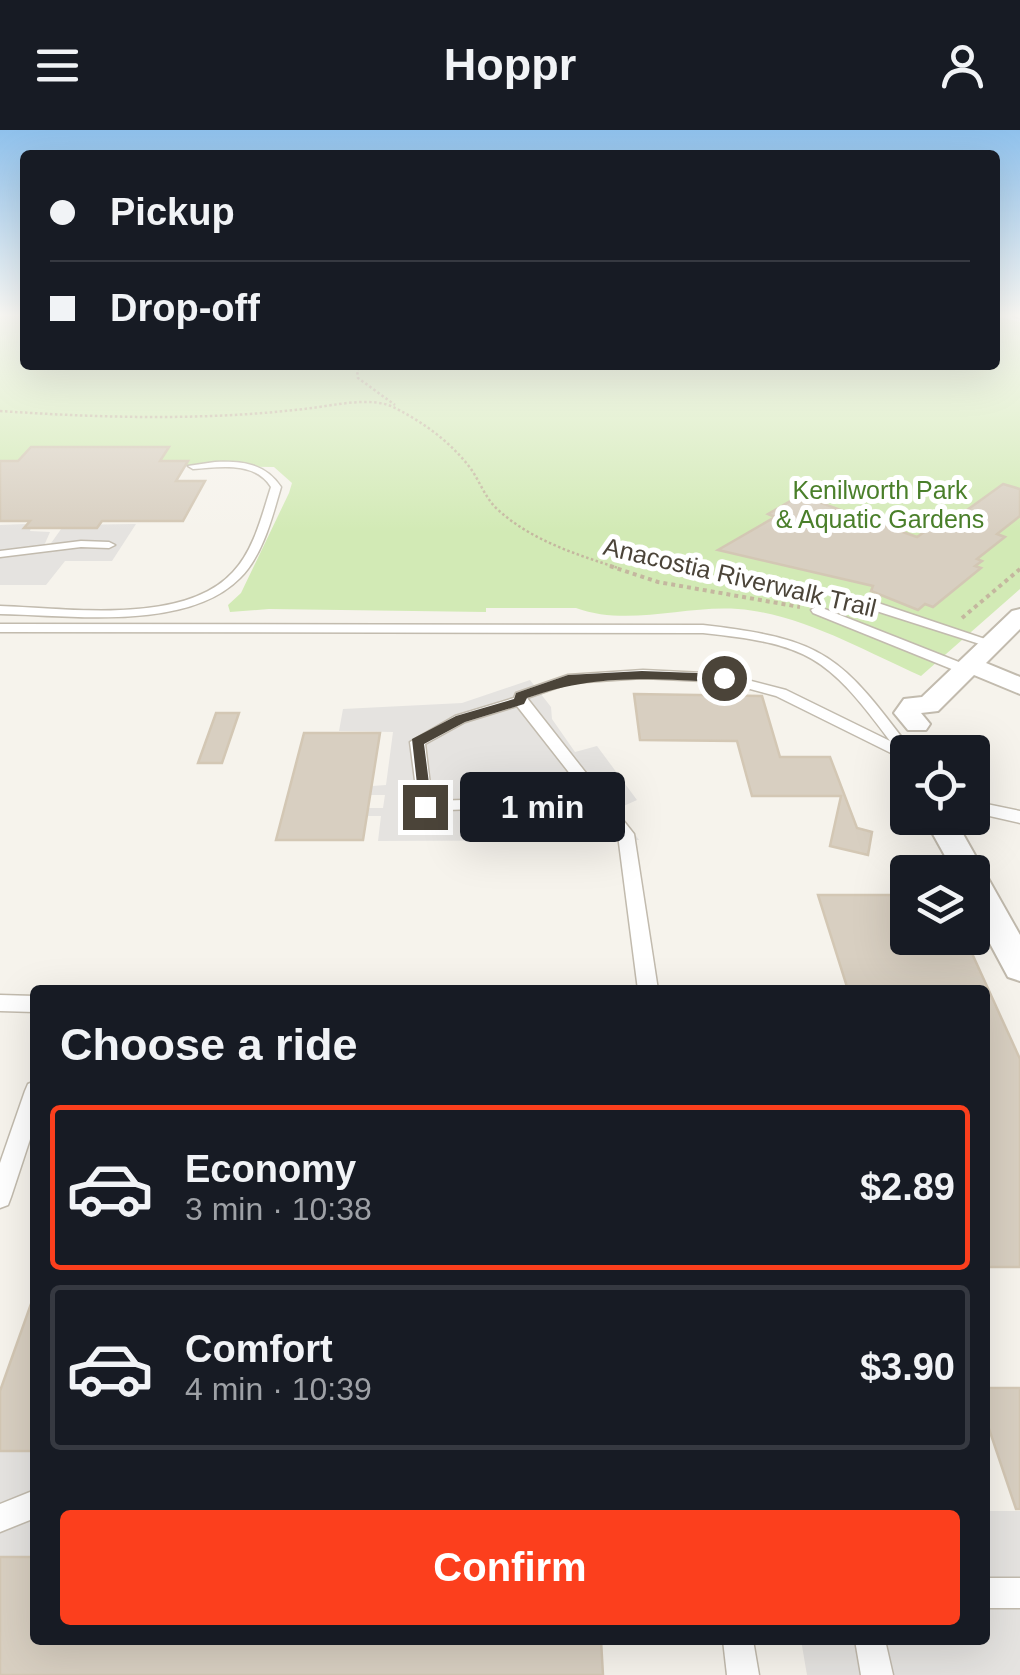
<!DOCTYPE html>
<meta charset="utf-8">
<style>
body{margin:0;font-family:Arial,sans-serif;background:#20242c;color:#f1f3f6;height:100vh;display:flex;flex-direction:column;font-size:38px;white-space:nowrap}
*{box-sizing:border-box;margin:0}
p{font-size:32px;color:#9ea1a6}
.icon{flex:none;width:55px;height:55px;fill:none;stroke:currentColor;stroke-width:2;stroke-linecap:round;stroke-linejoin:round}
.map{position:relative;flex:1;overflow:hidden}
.sheet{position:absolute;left:30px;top:855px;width:960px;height:660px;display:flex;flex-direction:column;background:#171b24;border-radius:10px;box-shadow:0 10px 40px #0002}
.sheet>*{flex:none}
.banner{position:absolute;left:20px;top:20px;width:980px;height:220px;border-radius:10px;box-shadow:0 10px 40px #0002;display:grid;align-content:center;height:220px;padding:0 30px;background:#171b24}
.buttons{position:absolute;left:890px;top:605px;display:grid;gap:20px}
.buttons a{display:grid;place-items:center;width:100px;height:100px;border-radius:10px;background:#171b24;box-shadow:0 10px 40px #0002;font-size:50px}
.end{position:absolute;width:45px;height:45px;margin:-22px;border:12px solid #4b4439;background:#fff;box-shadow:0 0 0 5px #fff}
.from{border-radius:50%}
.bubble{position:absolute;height:70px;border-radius:10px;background:#171b24;box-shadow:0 10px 40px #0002;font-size:32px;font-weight:700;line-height:70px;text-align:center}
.banner b{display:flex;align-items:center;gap:35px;height:95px;font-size:38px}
.banner b+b{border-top:2px solid #363941}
.banner i{width:25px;height:25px;background:#f1f3f6}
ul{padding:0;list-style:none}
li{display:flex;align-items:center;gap:30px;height:165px;margin:0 20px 15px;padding:0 10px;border:5px solid #363941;border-radius:10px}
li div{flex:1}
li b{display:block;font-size:38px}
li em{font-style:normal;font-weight:700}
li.active{border-color:#fc3f1d}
li>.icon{width:90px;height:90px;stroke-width:1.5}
h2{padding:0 30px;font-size:45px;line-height:120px}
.primary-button{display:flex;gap:20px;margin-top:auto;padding:20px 30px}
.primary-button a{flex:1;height:115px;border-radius:10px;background:#fc3f1d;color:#fff;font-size:40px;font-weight:700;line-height:115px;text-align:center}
header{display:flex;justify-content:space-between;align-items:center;height:130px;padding:0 30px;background:#171b24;font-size:45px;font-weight:700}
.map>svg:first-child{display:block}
</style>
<header><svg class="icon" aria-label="menu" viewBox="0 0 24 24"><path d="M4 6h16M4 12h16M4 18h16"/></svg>Hoppr<svg class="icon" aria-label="person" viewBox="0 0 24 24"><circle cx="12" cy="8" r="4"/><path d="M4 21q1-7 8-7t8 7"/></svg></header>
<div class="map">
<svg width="1020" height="1545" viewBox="0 0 1020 1545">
<rect width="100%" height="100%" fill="#f6f3ec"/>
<path fill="#d2eab5" d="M0,185h25v50h970v-49l25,6v267l-99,87c-57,-25 -119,-62 -183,-67 -53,-4 -110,18 -162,-1h-90v4l-217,-3 -39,3 -2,-7 13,-12 48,-100 3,-10 -18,-16 -274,-4z"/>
<g fill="#e5e3e0">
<polygon points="26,394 24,398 31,398 30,401 50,402 43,418 49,416 64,395 136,394 112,431 65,431 46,455 0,455 0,395"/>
<polygon points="530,550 551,577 552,589 575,622 597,616 637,670 617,679 639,710 378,711 381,686 367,686 369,678 383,678 385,665 371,665 372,656 386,655 393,602 339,601 343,579 462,573"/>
<rect x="0" y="1321" width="35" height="106"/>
<polygon points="985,1381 1020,1381 1020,1545 807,1545 801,1510 985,1510"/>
</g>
<g fill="#d8cfc1" stroke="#d3c7b4" stroke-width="2.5">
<polygon points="31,317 169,317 160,331 188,331 176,351 205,351 183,391 102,391 97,398 24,398 30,391 0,391 0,331 18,331"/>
<polygon points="1003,354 1020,359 1020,386 997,404 1005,407 977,429 982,431 975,436 981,438 933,477 925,474 918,480 871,461 873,456 718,420 775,387 768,384 794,369 800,372 807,368 917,407 947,386 956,388"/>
<polygon points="634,564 762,566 780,627 830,627 857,698 872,702 868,725 830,716 841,666 752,666 737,611 640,610"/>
<polygon points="216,583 239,583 222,633 198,633"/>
<polygon points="304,603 380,603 363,710 276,710"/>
<polygon points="818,765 908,765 908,808 965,808 1020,929 1020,1137 985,1137 985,860 848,860"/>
<polygon points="32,1171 35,1172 35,1321 0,1321 0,1261"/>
<polygon points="985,1258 1020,1258 1020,1379 1016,1379 985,1287"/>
<polygon points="0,1427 35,1427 35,1510 601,1510 603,1545 0,1545"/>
</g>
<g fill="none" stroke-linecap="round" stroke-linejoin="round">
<defs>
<g id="service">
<polygon points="1013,185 1020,185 1020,188 1014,186"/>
<path d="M215,332c27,-1 50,1 66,25 -9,31 -18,68 -41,91 -53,54 -171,37 -240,36v-8c66,2 184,20 233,-34 21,-22 29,-57 38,-85 -16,-26 -51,-20 -78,-18l-5,-3z"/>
<polygon points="81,411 109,412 115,415 109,418 81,417 0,427 0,421"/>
<polygon points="870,473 878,473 997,513 986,516 870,479"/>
<polygon points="817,476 969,536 971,539 969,542 959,542 813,483 811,480"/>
<path d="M0,494l703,1c123,14 138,31 210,127h-5v9l-5,-2 -127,-63 -52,-14 -81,-4 -73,5 -43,15 107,136 24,156h-20l-20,-155 -101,-129 -52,16 -40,22 7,57 90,-3 8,5 -2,4 -109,4 -9,-69 45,-26 59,-18 2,-5 52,-18 75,-5 81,4 62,16 104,51c-63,-85 -82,-97 -187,-108l-703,-1z"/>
<polygon points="972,671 1020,681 1020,693 972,682"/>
<polygon points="0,865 35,866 35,882 0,881"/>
<polygon points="35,951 35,994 11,1067 8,1075 0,1078 0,1033 25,961 28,954"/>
<polygon points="35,1360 35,1388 0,1402 0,1374"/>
<rect x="985" y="1448" width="35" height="30"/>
<polygon points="723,1510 753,1510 759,1545 727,1545"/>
<polygon points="855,1510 885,1510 893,1545 861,1545"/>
</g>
<g id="minor">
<polygon points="1020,479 1020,499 986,533 1020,547 1020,564 974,545 938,581 921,583 930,594 926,600 908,600 894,583 904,569 922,567 1012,481"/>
<polygon points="924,688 954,688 1020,805 1020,851 1008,847 972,780 972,742 954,742"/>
</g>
</defs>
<use href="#service" stroke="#c2bbae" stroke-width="3"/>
<use href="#minor" stroke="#c2bbae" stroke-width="4"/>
<g stroke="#c4b79f" stroke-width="2.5" stroke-dasharray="2.5 2.5" stroke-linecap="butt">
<polyline points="363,235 357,240 358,248 395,275"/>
<path d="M0,281c104,7 208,10 312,-3 24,-3 61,-12 83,0 28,14 57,35 76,61 9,13 14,28 25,39 34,32 79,46 122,60"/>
</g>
<g stroke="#c4b79f" stroke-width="4" stroke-dasharray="4 4" stroke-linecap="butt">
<polyline points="610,436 658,452 800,477"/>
<polyline points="962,488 1020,439"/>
</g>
<use href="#service" fill="#fff" fill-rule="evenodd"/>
<use href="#minor" fill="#fff" fill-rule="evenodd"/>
</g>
<linearGradient id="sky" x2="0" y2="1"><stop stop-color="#8fc1ec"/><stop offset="0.46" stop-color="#fbfaf6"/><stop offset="1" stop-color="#fbfaf6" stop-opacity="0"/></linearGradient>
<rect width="1020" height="402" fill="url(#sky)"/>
<path fill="#4b4439" d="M642,541l82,3 6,4 -6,4c-72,-3 -128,-9 -197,16l-3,6 -59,18 -41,22 8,63 -12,4 -8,-72 44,-23 58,-17 2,-6 52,-18z"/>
<g text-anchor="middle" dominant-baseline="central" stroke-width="10" stroke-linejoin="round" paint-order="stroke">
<g font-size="25" fill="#4a7f2a" stroke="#fff">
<text x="880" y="360">Kenilworth Park<tspan x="880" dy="29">&amp; Aquatic Gardens</tspan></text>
</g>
<g font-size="25" fill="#4b4439" stroke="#fff">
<text transform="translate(740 447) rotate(13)">Anacostia Riverwalk Trail</text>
</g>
</g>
</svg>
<div class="buttons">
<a><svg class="icon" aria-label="locate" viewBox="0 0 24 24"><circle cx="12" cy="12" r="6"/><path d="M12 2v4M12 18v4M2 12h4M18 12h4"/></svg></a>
<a><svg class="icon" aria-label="layers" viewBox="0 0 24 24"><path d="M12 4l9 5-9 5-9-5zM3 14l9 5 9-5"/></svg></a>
</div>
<i class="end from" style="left:724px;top:548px"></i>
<i class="end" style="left:425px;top:677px"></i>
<div class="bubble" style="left:460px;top:642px;width:165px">1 min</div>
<div class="banner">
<b><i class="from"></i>Pickup</b>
<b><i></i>Drop-off</b>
</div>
<section class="sheet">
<h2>Choose a ride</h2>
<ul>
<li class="active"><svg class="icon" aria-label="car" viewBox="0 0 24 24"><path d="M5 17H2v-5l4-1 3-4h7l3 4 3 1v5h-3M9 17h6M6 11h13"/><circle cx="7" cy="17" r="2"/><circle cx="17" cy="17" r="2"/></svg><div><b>Economy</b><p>3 min · 10:38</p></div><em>$2.89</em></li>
<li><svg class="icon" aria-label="car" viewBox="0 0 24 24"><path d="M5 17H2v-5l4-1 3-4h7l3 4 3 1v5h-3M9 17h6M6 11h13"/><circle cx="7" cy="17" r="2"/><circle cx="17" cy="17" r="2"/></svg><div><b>Comfort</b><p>4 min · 10:39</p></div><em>$3.90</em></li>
</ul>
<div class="primary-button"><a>Confirm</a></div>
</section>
</div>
